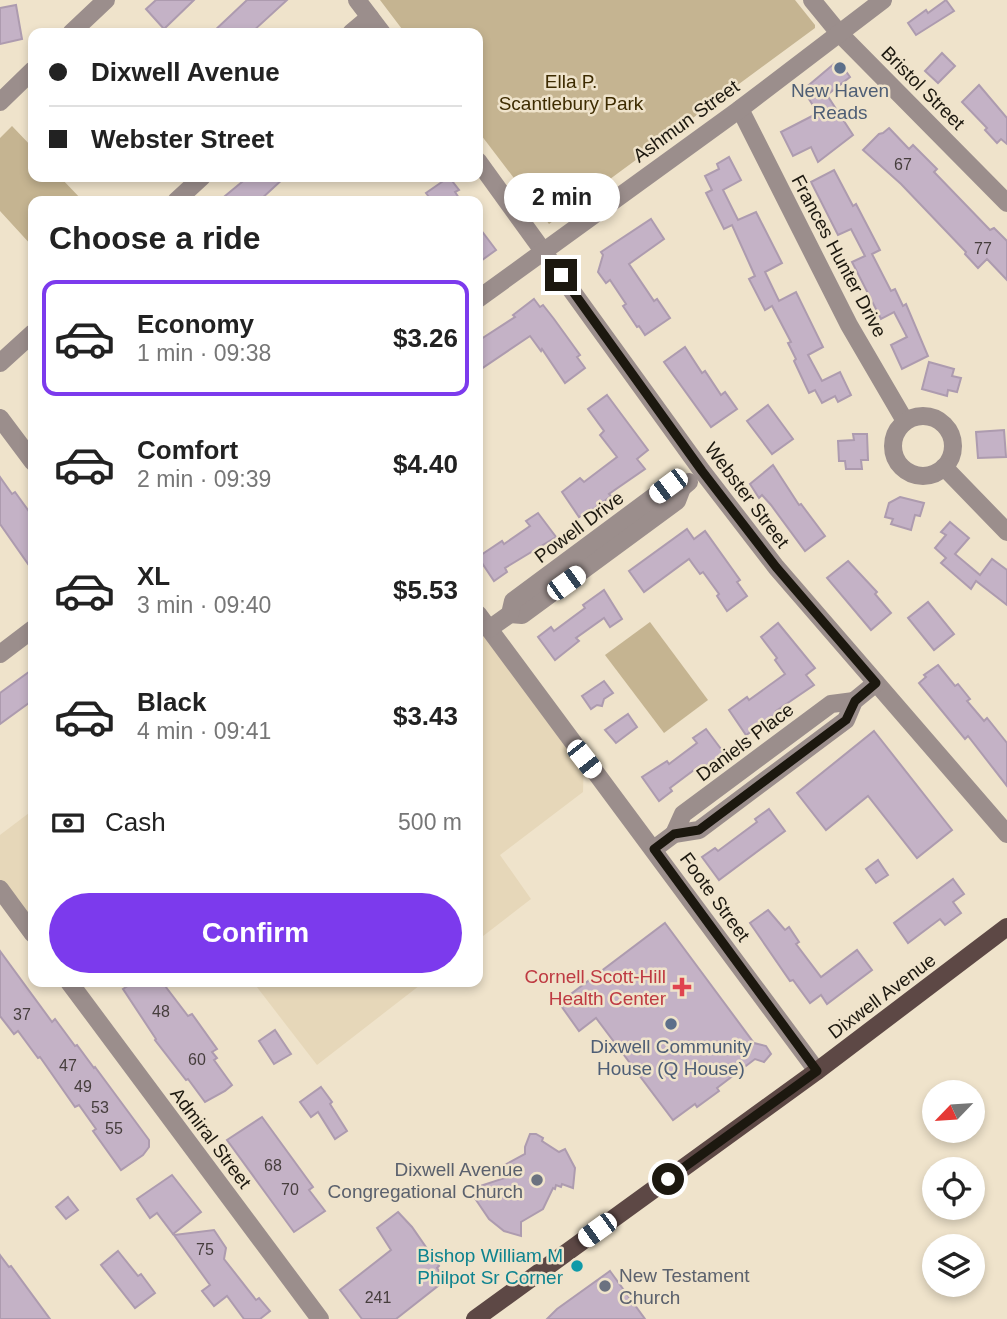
<!DOCTYPE html>
<meta charset="utf-8">
<style>
body{margin:0;font-family:Arial,sans-serif;background:#f6f6f6;color:#222;height:100vh;display:flex;flex-direction:column;font-size:26px;white-space:nowrap}
*{box-sizing:border-box;margin:0}
p{font-size:23px;color:#767676}
.icon{flex:none;width:38px;height:38px;fill:none;stroke:currentColor;stroke-width:2;stroke-linecap:round;stroke-linejoin:round}
.map{position:relative;flex:1;overflow:hidden}
.side{position:absolute;left:28px;top:196px;width:455px;height:791px;display:flex;flex-direction:column;background:#fff;border-radius:14px;box-shadow:0 4px 10px #0003}
.side>*{flex:none}
.top-card{position:absolute;left:28px;top:28px;width:455px;height:154px;border-radius:14px;box-shadow:0 4px 10px #0003;display:grid;align-content:center;height:154px;padding:0 21px;background:#fff}
.needle{width:46px;rotate:245deg}
.tools{position:absolute;left:922px;top:1080px;display:grid;gap:14px}
.tools a{display:grid;place-items:center;width:63px;height:63px;border-radius:50%;background:#fff;box-shadow:0 4px 10px #0003;font-size:35px}
.end{position:absolute;width:32px;height:32px;margin:-16px;border:9px solid #1c180f;background:#fff;box-shadow:0 0 0 4px #fff}
.from{border-radius:50%}
.bubble{position:absolute;height:49px;border-radius:24px;background:#fff;box-shadow:0 4px 10px #0003;font-size:23px;font-weight:700;line-height:49px;text-align:center}
.car{position:absolute;width:21px;height:42px;margin:-21px -10px;border-radius:9px;box-shadow:0 0 5px 2px #0007;background:linear-gradient(#fff 24%,#345 0 40%,#fff 0 76%,#345 0 86%,#fff 0)}
.top-card b{display:flex;align-items:center;gap:24px;height:66px;font-size:26px}
.top-card b+b{border-top:2px solid #e0e0e0}
.top-card i{width:18px;height:18px;background:#222}
ul{padding:0;list-style:none}
li{display:flex;align-items:center;gap:21px;height:116px;margin:0 14px 10px;padding:0 7px;border:4px solid transparent;border-radius:14px}
li div{flex:1}
li b{display:block;font-size:26px}
li em{font-style:normal;font-weight:700}
li.selected{border-color:#7c3aed}
li>.icon{width:63px;height:63px;stroke-width:1.5}
h2{padding:0 21px;font-size:32px;line-height:84px}
.pay{display:flex;align-items:center;gap:18px;height:77px;padding:0 21px;font-size:26px}
.pay p{margin-inline-start:auto}
.primary-button{display:flex;gap:14px;margin-top:auto;padding:14px 21px}
.primary-button a{flex:1;height:80px;border-radius:42px;background:#7c3aed;color:#fff;font-size:28px;font-weight:700;line-height:80px;text-align:center}
.map>svg:first-child{display:block}
</style>
<div class="map">
<svg width="1007" height="1319" viewBox="0 0 1007 1319">
<rect width="100%" height="100%" fill="#efe3cb"/>
<g fill="#e6d7b9">
<polygon points="478,614 584,759 583,792 500,855 531,899 478,940"/>
<polygon points="33,810 33,934 0,889 0,835"/>
<polygon points="253,982 424,982 317,1065"/>
</g>
<g fill="#c5b491">
<polygon points="380,0 795,0 815,25 815,28 549,224 478,131 478,33 405,33"/>
<polygon points="12,126 33,148 33,177 60,177 83,201 33,201 33,247 0,211 0,138"/>
<polygon points="650,622 708,700 664,733 605,655"/>
</g>
<g fill="#c4b2c6" stroke="#ad9baf" stroke-width="2">
<polygon points="156,0 194,0 164,29 146,9"/>
<polygon points="247,0 287,0 251,33 212,33"/>
<polygon points="946,0 954,11 916,35 908,23 926,10 928,13"/>
<polygon points="16,5 22,39 0,44 0,8"/>
<polygon points="942,53 955,66 938,83 925,71"/>
<polygon points="835,63 840,63 850,77 827,95 853,135 818,162 811,147 793,156 781,132 818,113 803,90"/>
<polygon points="979,85 1007,118 1007,144 1001,139 997,143 985,130 987,128 962,102"/>
<polygon points="889,128 909,149 913,145 937,169 934,172 990,230 994,228 1007,241 1007,280 987,259 978,268 965,254 966,252 901,184 863,150 879,134 883,133"/>
<polygon points="729,157 741,180 723,190 738,220 756,212 782,263 765,272 779,301 796,292 823,347 808,355 822,381 840,372 851,395 838,402 835,396 822,403 815,390 809,393 794,361 796,359 788,343 791,342 772,306 765,310 749,279 755,276 732,225 724,229 706,193 712,190 705,176 719,169 717,164"/>
<polygon points="834,170 853,206 856,204 880,250 872,254 891,291 895,289 903,306 906,304 928,356 902,369 891,345 907,337 894,312 881,319 852,262 865,256 851,229 838,235 811,182"/>
<polygon points="248,177 285,177 259,201 219,201"/>
<polygon points="449,177 459,190 455,192 461,201 432,201 426,193"/>
<polygon points="651,219 664,239 629,264 654,301 657,299 670,318 645,335 639,326 637,327 623,306 626,304 610,280 606,283 598,272 603,255 601,252"/>
<polygon points="478,226 496,250 478,263"/>
<polygon points="534,299 540,307 543,305 554,319 580,355 577,357 585,368 565,383 542,349 541,351 530,336 478,371 478,341 515,317 513,315"/>
<polygon points="685,347 702,373 705,371 721,395 725,392 737,409 711,427 664,362"/>
<polygon points="929,362 954,369 952,376 961,378 957,392 948,390 947,396 922,389"/>
<polygon points="607,395 648,450 637,459 645,469 609,494 611,496 590,512 589,510 579,517 562,492 580,478 584,482 617,457 600,435 604,431 588,409"/>
<polygon points="768,405 793,439 772,454 747,421"/>
<polygon points="1004,430 1006,457 978,458 976,432"/>
<polygon points="853,434 867,434 868,460 861,460 862,469 846,469 845,461 839,461 838,441 854,440"/>
<polygon points="773,465 799,505 801,504 825,536 805,551 771,505 762,495 759,498 750,484"/>
<polygon points="0,477 12,494 15,492 33,517 33,571 0,524"/>
<polygon points="900,497 924,503 920,516 915,515 911,530 891,524 893,519 885,517 889,503"/>
<polygon points="538,513 556,537 505,568 507,572 494,581 478,557 502,541 504,544 530,526 526,521"/>
<polygon points="950,522 969,538 955,554 980,575 992,559 1007,570 1007,605 976,581 971,589 941,563 946,558 935,548 946,535 941,532"/>
<polygon points="687,529 694,539 705,531 740,580 737,582 747,596 727,611 717,596 719,594 703,572 700,574 689,559 644,592 629,571"/>
<polygon points="848,561 877,592 875,594 891,613 871,630 827,578"/>
<polygon points="604,590 622,619 610,627 604,618 576,638 579,641 555,660 538,637 551,627 554,631 585,608 583,605"/>
<polygon points="928,602 954,634 934,650 908,618"/>
<polygon points="778,623 815,668 806,675 814,685 776,711 778,714 746,735 729,710 747,697 749,700 785,674 775,660 777,658 761,637"/>
<polygon points="938,665 955,686 958,684 970,699 967,701 984,721 987,718 1007,743 1007,786 968,736 965,739 919,683 926,677 924,675"/>
<polygon points="33,669 33,700 0,724 0,693"/>
<polygon points="604,681 613,693 604,699 602,706 597,705 591,709 582,696"/>
<polygon points="628,714 637,727 616,743 605,730"/>
<polygon points="706,729 724,753 700,770 698,767 670,788 672,791 659,801 642,777 667,761 669,764 697,743 693,738"/>
<polygon points="874,731 952,830 917,858 868,796 826,830 797,793"/>
<polygon points="769,809 785,831 719,880 702,857 715,848 718,851 757,822 755,819"/>
<polygon points="878,860 888,875 876,883 866,869"/>
<polygon points="953,879 964,894 953,902 961,913 945,925 940,919 908,943 894,923"/>
<polygon points="768,910 785,930 789,927 799,942 796,944 821,977 857,950 872,970 827,1004 821,995 810,1003 793,980 790,981 750,923"/>
<polygon points="665,923 754,1043 766,1046 771,1054 764,1062 755,1059 717,1088 719,1091 697,1107 695,1104 673,1120 596,1018 579,1031 559,1003"/>
<polygon points="0,951 52,1022 55,1019 75,1046 77,1045 94,1068 95,1067 149,1140 149,1147 143,1155 121,1170 93,1131 96,1129 79,1105 75,1107 40,1057 38,1058 18,1031 14,1034 0,1016"/>
<polygon points="134,982 162,982 188,1016 192,1014 217,1049 212,1052 217,1058 214,1060 232,1085 225,1091 205,1102 188,1079 186,1080 155,1040 156,1039 123,989"/>
<polygon points="275,1030 291,1054 274,1064 259,1041"/>
<polygon points="321,1087 332,1102 330,1104 347,1131 335,1139 318,1112 311,1117 300,1102"/>
<polygon points="262,1117 313,1187 309,1190 325,1211 294,1232 227,1140"/>
<polygon points="530,1134 536,1134 543,1138 542,1141 559,1152 565,1149 575,1168 573,1188 562,1184 561,1187 556,1185 555,1189 553,1188 543,1209 521,1222 521,1236 504,1231 489,1219 474,1197 484,1192 480,1186 511,1176 501,1167 525,1154 525,1147"/>
<polygon points="172,1175 201,1212 173,1234 157,1213 150,1218 137,1199"/>
<polygon points="68,1197 78,1210 66,1219 56,1207"/>
<polygon points="398,1212 412,1227 439,1266 437,1268 439,1271 436,1273 443,1282 396,1319 362,1319 340,1290 391,1250 377,1228"/>
<polygon points="214,1230 226,1248 224,1259 256,1300 259,1298 270,1311 260,1319 244,1319 227,1296 214,1306 202,1291 210,1285 174,1235"/>
<polygon points="118,1251 138,1276 141,1274 155,1293 135,1308 101,1265"/>
<polygon points="0,1255 9,1267 11,1266 50,1319 0,1319"/>
<polygon points="610,1271 645,1319 547,1319 557,1309"/>
</g>
<g fill="none" stroke-linecap="round" stroke-linejoin="round">
<g stroke="#9b8e8c" stroke-width="18">
<polyline points="357,0 382,33"/>
<polyline points="812,0 839,33 1007,203"/>
<polyline points="71,33 106,0"/>
<polyline points="351,33 370,17"/>
<polyline points="0,102 33,70"/>
<polyline points="740,109 849,325 905,421"/>
<polyline points="478,161 702,471 776,567 1007,834"/>
<polyline points="176,201 202,177"/>
<polyline points="478,299 740,109 883,0"/>
<polyline points="0,363 33,333"/>
<circle cx="923" cy="446" r="30"/>
<polyline points="0,418 33,462"/>
<polyline points="944,467 1007,532"/>
<polyline points="478,614 817,1071"/>
<polyline points="510,614 522,615 677,501 682,488 689,482"/>
<polyline points="489,629 510,614 513,601 668,486 682,488"/>
<polyline points="0,654 33,629"/>
<polyline points="674,834 683,814 831,704 854,701"/>
<polyline points="654,849 674,834 699,830 846,720 854,701 876,683"/>
<polyline points="0,889 33,934"/>
<polyline points="69,982 320,1319"/>
</g>
<polyline stroke="#5d4845" stroke-width="18" points="475,1319 817,1071 1007,927"/>
</g>
<g fill="none" stroke-linecap="round" stroke-linejoin="round">
<polyline stroke="#1c180f" stroke-width="9" points="561,275 702,471 776,567 876,683 855,701 846,720 699,830 674,834 654,849 817,1071 668,1179"/>
</g>
<g fill="#5c6f8a" stroke="#efe3cb" stroke-width="2.5">
<circle cx="840" cy="68" r="7"/>
<circle cx="671" cy="1024" r="7"/>
</g>
<path fill="#e0444e" stroke="#efe3cb" stroke-width="2.5" d="M678.5 976.5h7v7h7v7h-7v7h-7v-7h-7v-7h7z"/>
<g fill="#6b7280" stroke="#efe3cb" stroke-width="2.5">
<circle cx="537" cy="1180" r="7"/>
<circle cx="605" cy="1286" r="7"/>
</g>
<circle fill="#0f9aa8" stroke="#efe3cb" stroke-width="2.5" cx="577" cy="1266" r="7"/>
<g text-anchor="middle" dominant-baseline="central" stroke-width="5" stroke-linejoin="round" paint-order="stroke">
<g font-size="16" fill="#463e3d">
<text x="903" y="164">67</text>
<text x="983" y="248">77</text>
<text x="161" y="1011">48</text>
<text x="22" y="1014">37</text>
<text x="197" y="1059">60</text>
<text x="68" y="1065">47</text>
<text x="83" y="1086">49</text>
<text x="100" y="1107">53</text>
<text x="114" y="1128">55</text>
<text x="273" y="1165">68</text>
<text x="290" y="1189">70</text>
<text x="205" y="1249">75</text>
<text x="378" y="1297">241</text>
</g>
<g font-size="19" fill="#3d2b00" stroke="#efe3cb">
<text x="571" y="81">Ella P.<tspan x="571" dy="22">Scantlebury Park</tspan></text>
</g>
<g font-size="19" fill="#1c180f" stroke="#efe3cb">
<text transform="translate(923 88) rotate(45)">Bristol Street</text>
<text transform="translate(686 121) rotate(-36)">Ashmun Street</text>
<text transform="translate(839 256) rotate(62)">Frances Hunter Drive</text>
<text transform="translate(747 495) rotate(53)">Webster Street</text>
<text transform="translate(579 527) rotate(-37)">Powell Drive</text>
<text transform="translate(745 742) rotate(-37)">Daniels Place</text>
<text transform="translate(715 897) rotate(54)">Foote Street</text>
<text transform="translate(882 996) rotate(-37)">Dixwell Avenue</text>
<text transform="translate(211 1138) rotate(53)">Admiral Street</text>
</g>
<g font-size="19" fill="#4e5e75" stroke="#efe3cb">
<text x="840" y="90">New Haven<tspan x="840" dy="22">Reads</tspan></text>
<text x="671" y="1046">Dixwell Community<tspan x="671" dy="22">House (Q House)</tspan></text>
</g>
<g font-size="19" fill="#be3a42" stroke="#efe3cb" text-anchor="end">
<text x="666" y="976">Cornell Scott-Hill<tspan x="666" dy="22">Health Center</tspan></text>
</g>
<g font-size="19" fill="#5b616d" stroke="#efe3cb" text-anchor="end">
<text x="523" y="1169">Dixwell Avenue<tspan x="523" dy="22">Congregational Church</tspan></text>
<text x="619" y="1275" text-anchor="start">New Testament<tspan x="619" dy="22">Church</tspan></text>
</g>
<g font-size="19" fill="#0d838f" stroke="#efe3cb" text-anchor="end">
<text x="563" y="1255">Bishop William M<tspan x="563" dy="22">Philpot Sr Corner</tspan></text>
</g>
</g>
</svg>
<div class="tools">
<a><svg class="needle" viewBox="-14 -14 28 28"><path d="M0-13l5 13h-10z" fill="#e53935"/><path d="M0 13l5-13h-10z" fill="#767676"/></svg></a>
<a><svg class="icon" aria-label="locate" viewBox="0 0 24 24"><circle cx="12" cy="12" r="6"/><path d="M12 2v4M12 18v4M2 12h4M18 12h4"/></svg></a>
<a><svg class="icon" aria-label="layers" viewBox="0 0 24 24"><path d="M12 4l9 5-9 5-9-5zM3 14l9 5 9-5"/></svg></a>
</div>
<i class="end from" style="left:668px;top:1179px"></i>
<i class="end" style="left:561px;top:275px"></i>
<div class="bubble" style="left:504px;top:173px;width:116px">2 min</div>
<i class="car" style="left:668px;top:486px;rotate:233deg"></i>
<i class="car" style="left:566px;top:583px;rotate:54deg"></i>
<i class="car" style="left:584px;top:759px;rotate:142deg"></i>
<i class="car" style="left:597px;top:1230px;rotate:234deg"></i>
<div class="top-card">
<b><i class="from"></i>Dixwell Avenue</b>
<b><i></i>Webster Street</b>
</div>
<section class="side">
<h2>Choose a ride</h2>
<ul>
<li class="selected"><svg class="icon" aria-label="car" viewBox="0 0 24 24"><path d="M5 17H2v-5l4-1 3-4h7l3 4 3 1v5h-3M9 17h6M6 11h13"/><circle cx="7" cy="17" r="2"/><circle cx="17" cy="17" r="2"/></svg><div><b>Economy</b><p>1 min · 09:38</p></div><em>$3.26</em></li>
<li><svg class="icon" aria-label="car" viewBox="0 0 24 24"><path d="M5 17H2v-5l4-1 3-4h7l3 4 3 1v5h-3M9 17h6M6 11h13"/><circle cx="7" cy="17" r="2"/><circle cx="17" cy="17" r="2"/></svg><div><b>Comfort</b><p>2 min · 09:39</p></div><em>$4.40</em></li>
<li><svg class="icon" aria-label="car" viewBox="0 0 24 24"><path d="M5 17H2v-5l4-1 3-4h7l3 4 3 1v5h-3M9 17h6M6 11h13"/><circle cx="7" cy="17" r="2"/><circle cx="17" cy="17" r="2"/></svg><div><b>XL</b><p>3 min · 09:40</p></div><em>$5.53</em></li>
<li><svg class="icon" aria-label="car" viewBox="0 0 24 24"><path d="M5 17H2v-5l4-1 3-4h7l3 4 3 1v5h-3M9 17h6M6 11h13"/><circle cx="7" cy="17" r="2"/><circle cx="17" cy="17" r="2"/></svg><div><b>Black</b><p>4 min · 09:41</p></div><em>$3.43</em></li>
</ul>
<div class="pay"><svg class="icon" aria-label="cash" viewBox="0 0 24 24"><path d="M3 7h18v10H3z"/><circle cx="12" cy="12" r="2"/></svg>Cash<p>500 m</p></div>
<div class="primary-button"><a>Confirm</a></div>
</section>
</div>
